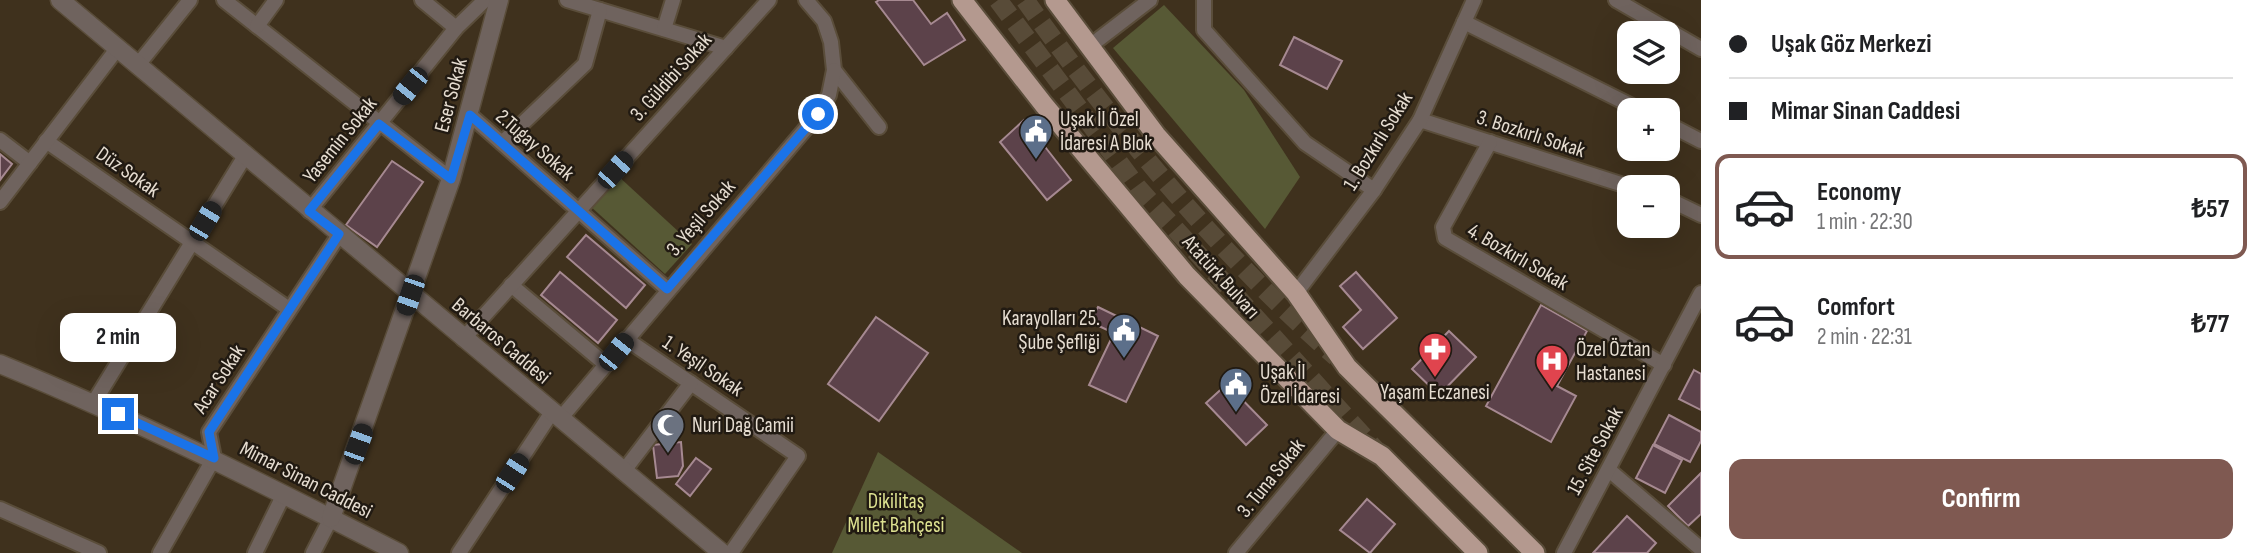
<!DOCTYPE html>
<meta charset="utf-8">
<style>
body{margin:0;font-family:"Sofia Sans Condensed",sans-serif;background:#f6f6f6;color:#202124;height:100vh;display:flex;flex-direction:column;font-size:26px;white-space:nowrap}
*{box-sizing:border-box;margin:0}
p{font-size:23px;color:#757577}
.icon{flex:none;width:38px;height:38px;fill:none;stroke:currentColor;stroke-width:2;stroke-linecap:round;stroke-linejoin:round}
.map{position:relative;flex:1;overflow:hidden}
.panel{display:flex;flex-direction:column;background:#fff;width:560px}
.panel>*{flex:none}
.banner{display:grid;align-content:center;height:154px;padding:0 28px;background:#fff}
.fabs{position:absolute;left:1617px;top:21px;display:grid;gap:14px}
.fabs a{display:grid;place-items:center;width:63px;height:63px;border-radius:14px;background:#fff;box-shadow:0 7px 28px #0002;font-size:35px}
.end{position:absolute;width:32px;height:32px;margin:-16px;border:9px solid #1a73e8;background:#fff;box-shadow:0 0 0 4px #fff}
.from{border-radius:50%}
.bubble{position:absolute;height:49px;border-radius:14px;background:#fff;box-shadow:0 7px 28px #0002;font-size:23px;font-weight:700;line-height:49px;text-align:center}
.car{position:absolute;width:21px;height:42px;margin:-21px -10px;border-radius:9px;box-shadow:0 0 5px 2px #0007;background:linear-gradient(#222 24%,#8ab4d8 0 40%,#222 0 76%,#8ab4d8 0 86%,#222 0)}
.banner b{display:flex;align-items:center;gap:24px;height:66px;font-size:26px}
.banner b+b{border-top:2px solid #e0e0e0}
.banner i{width:18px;height:18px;background:#202124}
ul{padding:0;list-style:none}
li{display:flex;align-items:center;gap:21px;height:105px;margin:0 14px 10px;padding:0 14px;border:4px solid transparent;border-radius:14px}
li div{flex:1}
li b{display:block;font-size:26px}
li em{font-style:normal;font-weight:700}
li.selected{border-color:#7f5951}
li>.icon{width:63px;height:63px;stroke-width:1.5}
.button{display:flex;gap:14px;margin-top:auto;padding:14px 28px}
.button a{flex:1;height:80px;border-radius:14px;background:#7f5951;color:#fff;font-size:28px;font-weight:700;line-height:80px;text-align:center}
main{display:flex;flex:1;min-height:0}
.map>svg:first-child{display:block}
</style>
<main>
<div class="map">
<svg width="1701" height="553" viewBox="0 0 1701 553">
<rect width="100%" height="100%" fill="#3f311d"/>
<g fill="#575935">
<polygon points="1164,5 1244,90 1300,177 1265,229 1113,48"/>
<polygon points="617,175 692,244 665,274 589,205"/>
<polygon points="878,452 1022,553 832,553"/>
</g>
<g fill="#5c424a" stroke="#a68991" stroke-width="2">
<polygon points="879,0 913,0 931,24 947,13 965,40 924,65 876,2"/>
<polygon points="1294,37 1342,61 1327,89 1280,65"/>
<polygon points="1024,120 1071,180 1047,200 1000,142"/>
<polygon points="0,154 12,164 0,180"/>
<polygon points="392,161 423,182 377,247 346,225"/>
<polygon points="586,235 645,285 626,308 567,257"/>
<polygon points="560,272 617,320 598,343 541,295"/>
<polygon points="1356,272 1397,318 1363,349 1343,327 1361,310 1340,286"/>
<polygon points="1541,305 1587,331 1557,386 1576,396 1551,442 1486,406"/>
<polygon points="1098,307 1158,336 1126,402 1089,385 1114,333 1090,322"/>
<polygon points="876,317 928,353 879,421 828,384"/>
<polygon points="1449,331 1476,357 1439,395 1412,369"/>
<polygon points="1694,370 1701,374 1701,410 1679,399"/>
<polygon points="1227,384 1267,425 1246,445 1206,403"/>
<polygon points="1669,415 1701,432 1701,441 1690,462 1654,444"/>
<polygon points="681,442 683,466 678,476 657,478 653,445"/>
<polygon points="1653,445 1682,460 1665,493 1636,478"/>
<polygon points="696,458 711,469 690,496 676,484"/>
<polygon points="1701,473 1701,514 1688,526 1668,506"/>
<polygon points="1367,499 1395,524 1370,553 1340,530"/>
<polygon points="1627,516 1656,543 1647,553 1593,553"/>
</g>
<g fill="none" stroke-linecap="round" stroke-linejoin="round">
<g stroke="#584b38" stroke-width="19" stroke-dasharray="19 10" stroke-linecap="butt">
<polyline points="998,0 1138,188 1375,449"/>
<path d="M1025,0c92,129 192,252 311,357"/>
</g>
<defs>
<g id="minor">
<polyline points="224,0 451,179"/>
<polyline points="422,0 456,28"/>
<polyline points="567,0 726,48"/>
<polyline points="806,0 824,21 831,42 834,70 879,127"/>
<polyline points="1204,0 1204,30 1305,143 1374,190"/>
<polyline points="1616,0 1701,49"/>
<polyline points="1464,22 1640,110"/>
<polyline points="257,26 276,0"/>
<polyline points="664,29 673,0"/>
<polyline points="1090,46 1150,0"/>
<polyline points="137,66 190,0"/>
<polyline points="470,115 667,289"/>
<polyline points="1420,120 1630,187"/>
<polyline points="1668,124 1701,141"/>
<polyline points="0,140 30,163"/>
<polyline points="46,141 289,309"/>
<polyline points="1490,142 1443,227 1445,238 1664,365"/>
<polyline points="502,143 585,64 600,10"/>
<polyline points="1668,199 1701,215"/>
<polyline points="0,202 117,49"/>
<polyline points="309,211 456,28 485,0"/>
<polyline points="511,285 605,364"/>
<polyline points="1296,293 1374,190 1420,120 1474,0"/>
<polyline points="463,339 769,0"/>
<polyline points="626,339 798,456 731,553"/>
<polyline points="94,402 245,156"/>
<polyline points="560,419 818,114 829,95 834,70"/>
<polyline points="1609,470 1701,549"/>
<polyline points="623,472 691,383"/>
<polyline points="0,509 99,553"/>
<polyline points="160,553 214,458 209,432 339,235"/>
<polyline points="255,553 284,494"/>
<polyline points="313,553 331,518"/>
<polyline points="459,553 552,412"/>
<polyline points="1236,553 1338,430"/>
<polyline points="1564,553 1701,293"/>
</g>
<g id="tertiary">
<polyline points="60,0 722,553"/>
<path d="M0,364c137,56 268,122 399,189"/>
<polyline points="331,518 451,179 499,0"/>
</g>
<g id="trunk">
<polyline points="962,0 1044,105 1187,276 1338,430 1382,456 1478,553"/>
<polyline points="1055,0 1156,135 1296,293 1347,367 1535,553"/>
</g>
</defs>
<use href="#minor" stroke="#5a4d3a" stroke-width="18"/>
<use href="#tertiary" stroke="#5a4d3a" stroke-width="21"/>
<use href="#trunk" stroke="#5a4d3a" stroke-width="23"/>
<use href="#minor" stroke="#6f635e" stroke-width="14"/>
<use href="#tertiary" stroke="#6f635e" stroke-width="18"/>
<use href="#trunk" stroke="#b4998f" stroke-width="19"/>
</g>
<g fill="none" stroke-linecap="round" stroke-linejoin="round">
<polyline stroke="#1a73e8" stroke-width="9" points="118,414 214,458 209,432 339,234 309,211 379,124 451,179 470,115 667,289 818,114"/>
</g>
<defs>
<symbol id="civic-pin" viewBox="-11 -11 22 30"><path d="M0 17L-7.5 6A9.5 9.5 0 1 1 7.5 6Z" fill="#5c6f8a" stroke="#211a12"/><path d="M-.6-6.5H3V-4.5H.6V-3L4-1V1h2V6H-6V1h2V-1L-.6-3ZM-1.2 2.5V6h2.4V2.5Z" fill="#fff"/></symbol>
<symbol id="pharmacy-pin" viewBox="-11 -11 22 30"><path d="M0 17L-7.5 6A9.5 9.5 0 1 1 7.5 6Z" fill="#e0444e" stroke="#211a12"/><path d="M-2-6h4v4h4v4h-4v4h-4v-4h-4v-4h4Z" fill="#fff"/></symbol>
<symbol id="hospital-pin" viewBox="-11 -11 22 30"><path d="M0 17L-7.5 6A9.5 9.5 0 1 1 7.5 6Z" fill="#e0444e" stroke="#211a12"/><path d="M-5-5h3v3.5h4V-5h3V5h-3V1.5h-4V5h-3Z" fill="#fff"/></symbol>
<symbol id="mosque-pin" viewBox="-11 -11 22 30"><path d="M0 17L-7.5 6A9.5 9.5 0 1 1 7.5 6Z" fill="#6b7280" stroke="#211a12"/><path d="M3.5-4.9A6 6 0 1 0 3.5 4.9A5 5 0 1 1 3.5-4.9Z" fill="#fff"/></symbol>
</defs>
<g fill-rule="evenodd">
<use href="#civic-pin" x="1017" y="112" width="38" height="52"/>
<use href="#civic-pin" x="1105" y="311" width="38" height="52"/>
<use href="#pharmacy-pin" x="1416" y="330" width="38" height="52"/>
<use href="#hospital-pin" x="1533" y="342" width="38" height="52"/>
<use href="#civic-pin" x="1217" y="365" width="38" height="52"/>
<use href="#mosque-pin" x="649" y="406" width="38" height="52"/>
</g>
<g text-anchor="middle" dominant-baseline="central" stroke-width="5" stroke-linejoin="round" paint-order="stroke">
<g font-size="21" fill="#e6ddd1" stroke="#211a12">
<text transform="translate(671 77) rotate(-48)">3. Güldibi Sokak</text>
<text transform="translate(451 95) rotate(-75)">Eser Sokak</text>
<text transform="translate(1531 134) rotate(18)">3. Bozkırlı Sokak</text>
<text transform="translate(340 140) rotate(-51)">Yasemin Sokak</text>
<text transform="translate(1378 141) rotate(-58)">1. Bozkırlı Sokak</text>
<text transform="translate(535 145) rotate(41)">2.Tugay Sokak</text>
<text transform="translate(128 172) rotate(35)">Düz Sokak</text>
<text transform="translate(701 218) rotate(-49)">3. Yeşil Sokak</text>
<text transform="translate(1518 257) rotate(30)">4. Bozkırlı Sokak</text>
<text transform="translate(1221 277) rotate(48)">Atatürk Bulvarı</text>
<text transform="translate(501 341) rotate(40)">Barbaros Caddesi</text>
<text transform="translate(703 366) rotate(34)">1. Yeşil Sokak</text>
<text transform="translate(219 379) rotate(-57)">Acar Sokak</text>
<text transform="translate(1595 451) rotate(-62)">15. Site Sokak</text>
<text transform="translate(1271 478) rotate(-51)">3. Tuna Sokak</text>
<text transform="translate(306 480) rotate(27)">Mimar Sinan Caddesi</text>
</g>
<g font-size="21" fill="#e6ddd1" stroke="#211a12" text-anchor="start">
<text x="1060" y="119">Uşak İl Özel<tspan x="1060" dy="24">İdaresi A Blok</tspan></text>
<text x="1100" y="318" text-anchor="end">Karayolları 25.<tspan x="1100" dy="24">Şube Şefliği</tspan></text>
<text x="1576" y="349">Özel Öztan<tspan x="1576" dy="24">Hastanesi</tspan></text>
<text x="1260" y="372">Uşak İl<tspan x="1260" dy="24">Özel İdaresi</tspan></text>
<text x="1435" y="392" text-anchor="middle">Yaşam Eczanesi</text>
<text x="692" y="425">Nuri Dağ Camii</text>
</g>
<g font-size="21" fill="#dee291" stroke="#211a12">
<text x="896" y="501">Dikilitaş<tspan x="896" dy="24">Millet Bahçesi</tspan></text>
</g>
</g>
</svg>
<div class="fabs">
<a><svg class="icon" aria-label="layers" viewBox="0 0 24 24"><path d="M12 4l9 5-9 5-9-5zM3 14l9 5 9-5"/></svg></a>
<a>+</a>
<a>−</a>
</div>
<i class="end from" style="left:818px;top:114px"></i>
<i class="end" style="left:118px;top:414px"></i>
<div class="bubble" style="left:60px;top:313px;width:116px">2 min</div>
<i class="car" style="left:410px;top:86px;rotate:219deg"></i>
<i class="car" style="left:615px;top:170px;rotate:42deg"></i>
<i class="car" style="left:205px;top:221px;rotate:31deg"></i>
<i class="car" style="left:410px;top:295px;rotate:199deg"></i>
<i class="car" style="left:616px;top:352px;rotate:39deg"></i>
<i class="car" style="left:358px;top:444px;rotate:20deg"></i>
<i class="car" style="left:512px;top:473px;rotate:33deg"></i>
</div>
<section class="panel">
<div class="banner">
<b><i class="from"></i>Uşak Göz Merkezi</b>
<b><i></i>Mimar Sinan Caddesi</b>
</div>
<ul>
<li class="selected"><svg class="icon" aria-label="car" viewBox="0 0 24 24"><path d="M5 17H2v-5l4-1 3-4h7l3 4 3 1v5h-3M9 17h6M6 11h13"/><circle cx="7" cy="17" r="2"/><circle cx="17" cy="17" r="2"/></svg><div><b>Economy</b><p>1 min · 22:30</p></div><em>₺57</em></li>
<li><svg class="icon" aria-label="car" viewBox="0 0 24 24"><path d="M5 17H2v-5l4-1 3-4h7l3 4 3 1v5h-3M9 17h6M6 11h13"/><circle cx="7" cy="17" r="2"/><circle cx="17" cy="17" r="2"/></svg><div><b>Comfort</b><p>2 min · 22:31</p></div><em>₺77</em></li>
</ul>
<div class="button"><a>Confirm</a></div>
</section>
</main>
